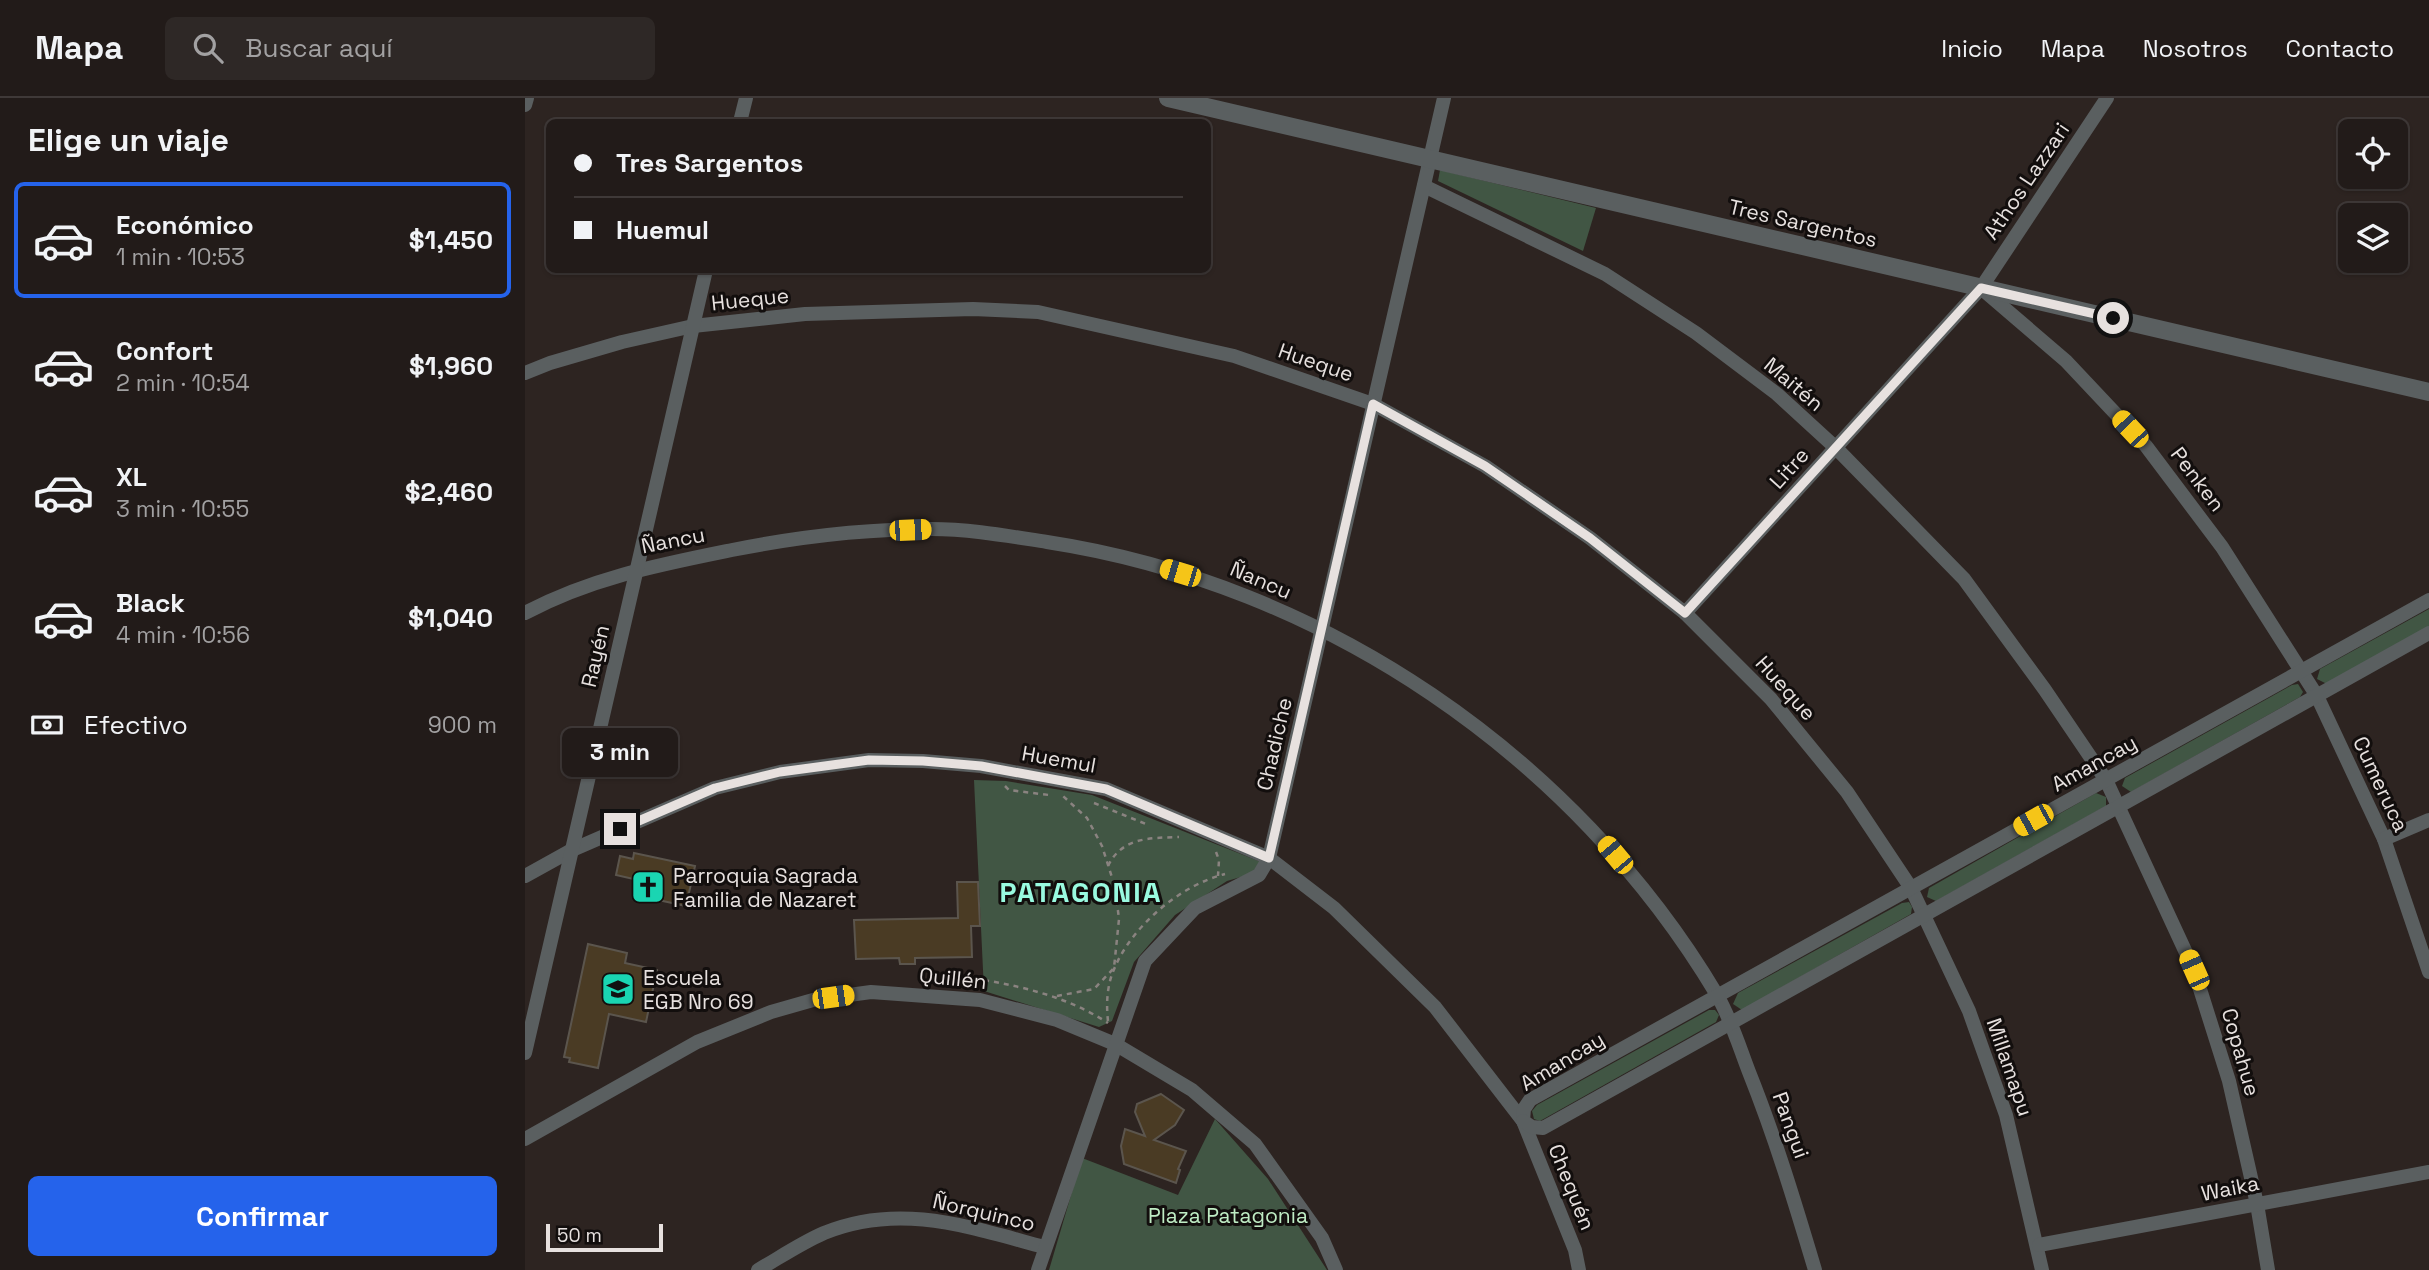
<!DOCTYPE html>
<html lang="es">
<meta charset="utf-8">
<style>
body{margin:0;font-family:"Space Grotesk",sans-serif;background:#2e2826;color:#f1f3f6;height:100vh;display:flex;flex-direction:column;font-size:26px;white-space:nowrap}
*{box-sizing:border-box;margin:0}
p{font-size:23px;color:#a2a1a2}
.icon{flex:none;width:38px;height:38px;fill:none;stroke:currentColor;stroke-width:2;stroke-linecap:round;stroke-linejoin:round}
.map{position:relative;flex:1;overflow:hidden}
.details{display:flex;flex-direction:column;background:#221b19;width:525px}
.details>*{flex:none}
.banner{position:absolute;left:21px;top:21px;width:665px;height:154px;border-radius:10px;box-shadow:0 2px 5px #0004,0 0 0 2px #3f3938;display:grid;align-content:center;height:154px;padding:0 28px;background:#221b19}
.tools{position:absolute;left:1813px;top:21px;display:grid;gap:14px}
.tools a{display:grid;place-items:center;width:70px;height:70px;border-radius:10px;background:#221b19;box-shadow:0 2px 5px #0004,0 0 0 2px #3f3938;font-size:35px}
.scale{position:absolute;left:21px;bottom:18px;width:117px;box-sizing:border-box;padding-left:7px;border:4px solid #e7e1df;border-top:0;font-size:19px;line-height:24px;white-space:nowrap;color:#e7e1df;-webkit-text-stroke:5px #120e0d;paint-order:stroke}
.end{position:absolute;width:32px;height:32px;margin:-16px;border:9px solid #e7e1df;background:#111;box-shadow:0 0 0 4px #111}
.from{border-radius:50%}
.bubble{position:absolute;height:49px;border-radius:10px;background:#221b19;box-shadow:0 2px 5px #0004,0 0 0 2px #3f3938;font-size:23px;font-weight:700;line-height:49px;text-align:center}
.car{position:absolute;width:21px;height:42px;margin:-21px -10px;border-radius:9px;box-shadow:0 0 5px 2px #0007;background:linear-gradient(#f5c518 24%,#345 0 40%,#f5c518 0 76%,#345 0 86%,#f5c518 0)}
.banner b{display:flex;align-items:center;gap:24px;height:66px;font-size:26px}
.banner b+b{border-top:2px solid #3f3938}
.banner i{width:18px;height:18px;background:#f1f3f6}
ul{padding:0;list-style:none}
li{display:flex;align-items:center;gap:21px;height:116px;margin:0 14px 10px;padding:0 14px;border:4px solid transparent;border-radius:10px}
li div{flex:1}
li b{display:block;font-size:26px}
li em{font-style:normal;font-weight:700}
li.current{border-color:#2563eb}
li>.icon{width:63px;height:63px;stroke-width:1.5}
h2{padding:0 28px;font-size:32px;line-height:84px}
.pay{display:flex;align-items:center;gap:18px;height:77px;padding:0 28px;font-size:26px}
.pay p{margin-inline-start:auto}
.cta{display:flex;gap:14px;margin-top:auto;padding:14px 28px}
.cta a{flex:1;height:80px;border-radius:10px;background:#2563eb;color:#fff;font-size:28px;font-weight:700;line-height:80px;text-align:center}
header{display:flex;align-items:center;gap:42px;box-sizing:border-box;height:98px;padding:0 35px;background:#221b19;border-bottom:2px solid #3f3938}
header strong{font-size:33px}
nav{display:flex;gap:38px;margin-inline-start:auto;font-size:24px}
.search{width:490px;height:63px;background:#2e2826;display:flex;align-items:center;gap:18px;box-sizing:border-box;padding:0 24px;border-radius:10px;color:#a2a1a2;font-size:26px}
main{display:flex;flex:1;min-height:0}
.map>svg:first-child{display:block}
</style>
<header>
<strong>Mapa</strong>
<div class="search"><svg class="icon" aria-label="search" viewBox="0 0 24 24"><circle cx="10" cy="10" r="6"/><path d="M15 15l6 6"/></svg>Buscar aquí</div>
<nav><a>Inicio</a><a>Mapa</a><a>Nosotros</a><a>Contacto</a></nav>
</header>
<main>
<section class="details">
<h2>Elige un viaje</h2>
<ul>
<li class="current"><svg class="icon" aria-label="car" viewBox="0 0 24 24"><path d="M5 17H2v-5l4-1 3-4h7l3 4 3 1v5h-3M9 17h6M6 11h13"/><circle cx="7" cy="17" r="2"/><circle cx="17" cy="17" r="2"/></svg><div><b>Económico</b><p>1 min · 10:53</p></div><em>$1,450</em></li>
<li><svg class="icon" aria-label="car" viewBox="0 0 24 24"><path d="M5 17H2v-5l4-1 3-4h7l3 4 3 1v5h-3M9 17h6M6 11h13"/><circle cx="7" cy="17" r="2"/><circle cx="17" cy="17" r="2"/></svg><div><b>Confort</b><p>2 min · 10:54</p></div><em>$1,960</em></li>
<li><svg class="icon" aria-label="car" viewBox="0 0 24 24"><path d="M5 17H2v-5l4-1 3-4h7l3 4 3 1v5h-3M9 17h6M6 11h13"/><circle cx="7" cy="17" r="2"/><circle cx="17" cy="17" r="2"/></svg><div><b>XL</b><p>3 min · 10:55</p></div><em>$2,460</em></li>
<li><svg class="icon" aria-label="car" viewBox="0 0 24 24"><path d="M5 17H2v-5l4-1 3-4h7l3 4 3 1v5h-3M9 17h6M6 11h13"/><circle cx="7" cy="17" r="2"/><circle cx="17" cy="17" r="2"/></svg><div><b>Black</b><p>4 min · 10:56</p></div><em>$1,040</em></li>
</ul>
<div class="pay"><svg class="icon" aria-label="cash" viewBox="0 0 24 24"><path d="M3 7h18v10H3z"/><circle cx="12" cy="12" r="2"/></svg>Efectivo<p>900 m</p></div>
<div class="cta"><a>Confirmar</a></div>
</section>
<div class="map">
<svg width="1904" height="1172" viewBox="0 0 1904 1172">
<rect width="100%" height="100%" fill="#2d2421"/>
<g fill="#415644">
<polygon points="915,72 1071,110 1058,153 913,83"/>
<polygon points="1904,511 1904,529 1802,586 1792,581 1795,571"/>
<polygon points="1773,586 1778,594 1775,599 1606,694 1597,688 1600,680 1767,587"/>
<polygon points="449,682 481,683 567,697 736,764 726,776 702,783 650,817 609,864 587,923 574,929 459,893"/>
<polygon points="1571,695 1581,699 1581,708 1411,803 1402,799 1404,790"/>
<polygon points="1384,804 1387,809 1386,816 1217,912 1208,906 1213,895 1377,805"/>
<polygon points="1184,912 1190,912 1194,917 1191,924 1015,1023 1009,1021 1007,1013 1012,1007"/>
<polygon points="690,1021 743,1081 802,1172 524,1172 557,1060 653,1097"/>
</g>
<g fill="#4a3b24" stroke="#5b554d" stroke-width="2">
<polygon points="109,755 170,768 161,808 110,797 113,782 91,777 95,758 108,761"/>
<polygon points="432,784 453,784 455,828 446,828 447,859 390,860 390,866 375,866 374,860 331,861 329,822 433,820"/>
<polygon points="63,846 102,855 100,865 132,872 121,924 84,916 73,970 44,964 45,960 39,959"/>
<polygon points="636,996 659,1012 650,1027 629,1042 661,1053 653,1071 655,1072 651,1085 599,1066 596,1048 600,1031 620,1038 610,1014 612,1006"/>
</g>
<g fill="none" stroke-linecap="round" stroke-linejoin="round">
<g stroke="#8a8380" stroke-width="2.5" stroke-dasharray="5 5" stroke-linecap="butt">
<polyline points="480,688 484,692 524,697"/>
<polyline points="569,705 621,726"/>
<polyline points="691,754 694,762 693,778"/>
<path d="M583,768c14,-29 42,-28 71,-29"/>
<path d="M459,882c45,8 85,18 124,43"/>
<polyline points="532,898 569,891 589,870 594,821 590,789 577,748 562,720 538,698"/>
<path d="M583,923c-2,-18 -1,-37 7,-54 18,-42 66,-82 110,-93"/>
</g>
<g stroke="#5a5f60" stroke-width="14">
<polyline points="0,7 2,0"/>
<polyline points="215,24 221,0"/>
<polyline points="899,88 1080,176 1171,235 1252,296 1311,350 1439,481 1520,592 1581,682 1669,872 1704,983 1732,1106 1743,1172"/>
<polyline points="1457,191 1541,263 1621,348 1697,449 1792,598 1859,741 1904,874"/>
<polyline points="0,275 25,265 97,244 168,228 280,216 448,211 513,214 709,258 848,306 960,368 1065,440 1160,515 1246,601 1322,694 1386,790 1444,913 1481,1017 1517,1172"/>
<path d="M0,515c66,-35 133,-48 207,-63 65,-13 132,-21 199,-21 39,0 77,7 116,13 275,42 527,213 670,453 14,24 22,51 32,77 26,65 46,131 66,198"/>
<polyline points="1160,515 1456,190 1582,0"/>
<polyline points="1859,741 1904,722"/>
<polyline points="0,778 47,752 190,690 255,674 344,662 398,663 456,668 581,691 744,760 809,810 910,909 998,1023 1050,1152 1054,1172"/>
<polyline points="0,955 181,172"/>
<polyline points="998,1023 999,1011 1005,1002 1904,502"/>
<polyline points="998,1023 1007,1029 1018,1030 1904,535"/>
<polyline points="0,1041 172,944 246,914 288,902 346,894 455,902 532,922 590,946 667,992 730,1046 797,1140 811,1172"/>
<polyline points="1514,1147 1904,1074"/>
<path d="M233,1172c21,-12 43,-27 66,-37 76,-31 145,-6 220,14"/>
<polyline points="513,1172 620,863 670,810 734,777 744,760 919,0"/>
</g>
<polyline stroke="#5a5f60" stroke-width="18" points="643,0 1904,294"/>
</g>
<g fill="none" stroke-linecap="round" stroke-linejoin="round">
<polyline stroke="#e7e1df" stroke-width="9" points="95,731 190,690 255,674 344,662 398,663 456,668 581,691 744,760 848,306 960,368 1065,440 1160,515 1456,190 1588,220"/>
</g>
<defs>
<symbol id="church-square" viewBox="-11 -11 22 22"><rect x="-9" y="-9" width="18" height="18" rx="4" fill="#1ad5b2" stroke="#120e0d"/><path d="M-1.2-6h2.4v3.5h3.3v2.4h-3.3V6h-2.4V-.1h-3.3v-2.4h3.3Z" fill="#111"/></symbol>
<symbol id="school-square" viewBox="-11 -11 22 22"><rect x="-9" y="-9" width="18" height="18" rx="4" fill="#1ad5b2" stroke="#120e0d"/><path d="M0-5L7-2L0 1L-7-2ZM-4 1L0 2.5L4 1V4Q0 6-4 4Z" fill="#111"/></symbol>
</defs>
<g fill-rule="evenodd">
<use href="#church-square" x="104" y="770" width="38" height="38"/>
<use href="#school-square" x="74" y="872" width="38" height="38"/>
</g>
<g text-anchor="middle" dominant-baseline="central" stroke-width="6" stroke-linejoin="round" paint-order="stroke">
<g font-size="21" fill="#e7e1df" stroke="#120e0d">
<text transform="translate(1501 83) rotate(-56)">Athos Lazzari</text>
<text transform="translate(1278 125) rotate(13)">Tres Sargentos</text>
<text transform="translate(225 201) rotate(-6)">Hueque</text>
<text transform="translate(791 264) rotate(19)">Hueque</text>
<text transform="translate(1269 286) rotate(40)">Maitén</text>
<text transform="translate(1264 370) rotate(-48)">Litre</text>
<text transform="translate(1673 381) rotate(53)">Penken</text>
<text transform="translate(148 442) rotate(-11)">Ñancu</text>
<text transform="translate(736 482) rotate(23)">Ñancu</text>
<text transform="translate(70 558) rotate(-77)">Rayén</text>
<text transform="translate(1261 590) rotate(48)">Hueque</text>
<text transform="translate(749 646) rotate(-77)">Chadiche</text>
<text transform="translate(534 661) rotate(10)">Huemul</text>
<text transform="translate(1569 665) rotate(-29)">Amancay</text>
<text transform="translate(1856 686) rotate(65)">Cumeruca</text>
<text transform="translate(428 880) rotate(6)">Quillén</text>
<text transform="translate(1716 954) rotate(74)">Copahue</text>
<text transform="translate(1037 963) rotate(-31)">Amancay</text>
<text transform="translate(1485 969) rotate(71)">Millamapu</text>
<text transform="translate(1266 1027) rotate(70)">Pangui</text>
<text transform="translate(1047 1089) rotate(68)">Chequén</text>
<text transform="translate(1705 1090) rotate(-11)">Waika</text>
<text transform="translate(459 1114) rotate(13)">Ñorquinco</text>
</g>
<g font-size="21" fill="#e7e1df" stroke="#120e0d" text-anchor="start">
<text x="148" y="777">Parroquia Sagrada<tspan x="148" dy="24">Familia de Nazaret</tspan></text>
<text x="118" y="879">Escuela<tspan x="118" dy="24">EGB Nro 69</tspan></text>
</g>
<g font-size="21" fill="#bfecc4" stroke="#120e0d">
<text x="703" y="1117">Plaza Patagonia</text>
</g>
<g font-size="28" font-weight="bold" letter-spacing="2" fill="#99fae0" stroke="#120e0d">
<text x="556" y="794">PATAGONIA</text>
</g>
</g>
</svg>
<div class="tools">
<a><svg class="icon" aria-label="locate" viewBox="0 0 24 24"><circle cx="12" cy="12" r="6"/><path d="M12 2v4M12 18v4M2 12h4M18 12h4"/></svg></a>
<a><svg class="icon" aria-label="layers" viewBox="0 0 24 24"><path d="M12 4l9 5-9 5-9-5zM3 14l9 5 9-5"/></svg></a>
</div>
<div class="scale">50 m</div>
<i class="end from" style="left:1588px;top:220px"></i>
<i class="end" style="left:95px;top:731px"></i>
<div class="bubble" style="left:37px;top:630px;width:116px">3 min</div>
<i class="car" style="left:1605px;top:331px;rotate:317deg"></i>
<i class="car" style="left:385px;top:432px;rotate:88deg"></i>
<i class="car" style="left:655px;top:475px;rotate:287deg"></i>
<i class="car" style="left:1508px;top:722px;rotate:241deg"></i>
<i class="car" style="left:1090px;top:757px;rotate:320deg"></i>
<i class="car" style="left:1669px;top:872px;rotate:336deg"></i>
<i class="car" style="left:308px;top:899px;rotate:82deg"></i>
<div class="banner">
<b><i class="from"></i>Tres Sargentos</b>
<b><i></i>Huemul</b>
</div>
</div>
</main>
